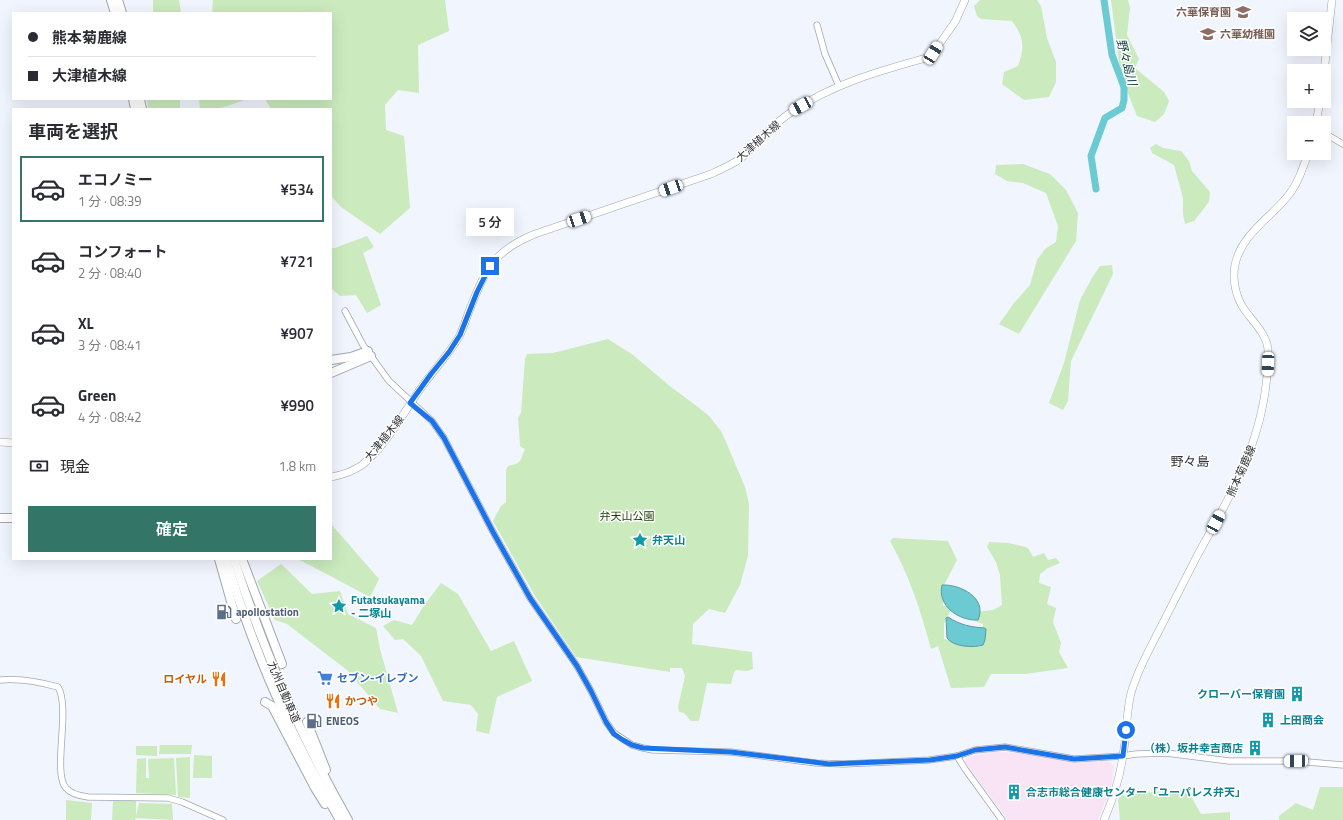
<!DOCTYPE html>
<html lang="ja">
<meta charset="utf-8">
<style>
body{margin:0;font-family:"Titillium Web","Noto Sans JP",sans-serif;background:#f2f2f3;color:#2b2b33;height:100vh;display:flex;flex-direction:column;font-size:15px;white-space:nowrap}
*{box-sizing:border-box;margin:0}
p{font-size:13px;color:#7c7c81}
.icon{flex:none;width:22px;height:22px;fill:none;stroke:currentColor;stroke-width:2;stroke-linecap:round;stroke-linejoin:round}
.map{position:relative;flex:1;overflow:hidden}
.drawer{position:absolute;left:12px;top:108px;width:320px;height:452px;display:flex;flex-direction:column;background:#fff;border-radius:0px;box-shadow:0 4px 16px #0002}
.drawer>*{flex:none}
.top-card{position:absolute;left:12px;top:12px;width:320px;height:88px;border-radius:0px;box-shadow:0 4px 16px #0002;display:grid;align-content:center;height:88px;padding:0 16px;background:#fff}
.tools{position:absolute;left:1287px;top:12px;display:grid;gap:8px}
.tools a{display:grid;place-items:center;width:44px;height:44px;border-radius:0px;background:#fff;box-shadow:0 4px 16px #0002;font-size:20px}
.end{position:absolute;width:18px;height:18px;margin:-9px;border:5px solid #1a73e8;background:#fff;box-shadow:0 0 0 2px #fff}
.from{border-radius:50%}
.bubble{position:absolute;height:28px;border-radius:0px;background:#fff;box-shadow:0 4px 16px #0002;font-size:13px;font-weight:600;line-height:28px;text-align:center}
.car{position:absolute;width:12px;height:24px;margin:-12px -6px;border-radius:5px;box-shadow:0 0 3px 1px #0007;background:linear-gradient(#fff 24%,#345 0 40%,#fff 0 76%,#345 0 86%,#fff 0)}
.top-card b{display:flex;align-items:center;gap:14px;height:38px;font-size:15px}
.top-card b+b{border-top:1px solid #e1e1e2}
.top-card i{width:10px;height:10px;background:#2b2b33}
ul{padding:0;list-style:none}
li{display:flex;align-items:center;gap:12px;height:66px;margin:0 8px 6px;padding:0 8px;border:2px solid transparent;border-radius:0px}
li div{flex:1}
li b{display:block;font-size:15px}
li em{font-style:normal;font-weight:600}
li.selected{border-color:#337566}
li>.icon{width:36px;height:36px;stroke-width:1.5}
h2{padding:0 16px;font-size:18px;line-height:48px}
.pay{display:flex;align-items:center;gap:10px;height:44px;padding:0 16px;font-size:15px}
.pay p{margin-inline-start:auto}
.primary-button{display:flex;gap:8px;margin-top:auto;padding:8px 16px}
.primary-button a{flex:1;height:46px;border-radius:0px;background:#337566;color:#fff;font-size:16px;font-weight:600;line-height:46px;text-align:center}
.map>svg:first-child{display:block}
</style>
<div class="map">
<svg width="1343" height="820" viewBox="0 0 1343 820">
<rect width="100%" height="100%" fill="#f1f5fe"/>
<polygon fill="#f8e4f4" points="992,752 1022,753 1076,763 1106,761 1111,763 1114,766 1111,788 1098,820 1008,820 965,762 968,757"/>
<g fill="#cbeabd">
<polygon points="153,0 179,0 181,13 153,13"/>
<polygon points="213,0 445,0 449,31 418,45 419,93 398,90 385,105 386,130 404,136 410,208 380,234 341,207 331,196 331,109 271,109 265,99 331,99 331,13 212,13"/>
<path d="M980,0h57l4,6 6,32 9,24v20l-7,15 -25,3 -22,-16 2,-12 14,-6c7,-19 6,-29 -6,-45l-31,-2 -4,-3 -3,-10z"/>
<polygon points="1111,0 1128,0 1130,8 1127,35 1139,59 1135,68 1164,92 1169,101 1164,114 1155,122 1137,116 1124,83 1119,62"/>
<polygon points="147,99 180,99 180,109 148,109"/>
<polygon points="199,99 248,99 218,109 200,109"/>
<polygon points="1156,144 1163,148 1181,151 1189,161 1192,171 1210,192 1209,202 1194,221 1185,224 1183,214 1183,198 1174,165 1152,153 1150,148"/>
<polygon points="1023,164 1050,174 1066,190 1078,213 1076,241 1019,334 999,324 1014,303 1030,285 1037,260 1045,249 1056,242 1058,226 1046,193 1023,183 1007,181 995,174 996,165"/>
<polygon points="367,236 374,247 363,253 381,305 367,313 356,295 340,296 331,288 331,248 335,248"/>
<polygon points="1112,265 1113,274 1071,361 1068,401 1063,410 1049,403 1064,363 1080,300 1092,278 1100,266"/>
<path d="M608,339l25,16 38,32 27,20 11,9 12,15 5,11 19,45 4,17 -1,52 -8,29 -15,28 -16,-4 -16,15 -1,20 60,8 1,17 -6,2 -11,-1 -2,2 -3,12 -24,-1 -8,38h-8l-7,-8 -5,-1 -1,-5 7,-31 -3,-8h-12v4l-94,-15 -41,-61 -42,-75 8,-15 5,-4v-31c2,-9 7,-4 13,-9 3,-3 4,-9 6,-13l-4,-2 -1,-2 -2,-27 3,-5 4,-54 2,-5 26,-1z"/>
<polygon points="331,524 379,579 370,597 298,559 331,559"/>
<path d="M893,538l55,3 9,19 -14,27v19h7l1,4 -7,13v16l36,8 3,-23 -8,-3 1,-9 17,-2 9,-5 -2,-30 -4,-13 -9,-15 2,-5 20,1 19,5 5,9 11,-4 4,7 8,-2 4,5 -12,5 -8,6 -1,9 12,4 -4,17 9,4 -3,14 8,21 -2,9 9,16 -43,6h-34l-7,13 -33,1 -13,-42 -7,3c-10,-38 -22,-74 -41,-108z"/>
<polygon points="281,564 312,594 340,591 348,614 376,628 380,649 398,713 380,709 347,670 287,624 275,620 257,581"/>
<polygon points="441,583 458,594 491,651 514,641 532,681 497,697 489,734 476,731 478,714 471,705 443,701 421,656 403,639 395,640 383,626 394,620 412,625 423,607"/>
<polygon points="160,745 192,745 191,754 159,754"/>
<polygon points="136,746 157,746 157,756 136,755"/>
<polygon points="194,755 212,756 212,778 193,778"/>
<polygon points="190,757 190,798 178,797 176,758"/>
<polygon points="146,758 146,778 149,778 148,759 174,758 176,795 136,793 137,759"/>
<polygon points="1320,787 1343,787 1343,820 1279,820 1279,816 1296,803 1313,810"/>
<polygon points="1188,789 1189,793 1201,814 1230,812 1230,820 1120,820 1118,800 1121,795"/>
<polygon points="66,800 92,803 91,820 66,820"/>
<polygon points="113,801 136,801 136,816 139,803 172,804 173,820 136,818 135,820 112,820"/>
</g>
<g fill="#6bcad2" stroke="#599ca3">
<path d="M942,585c18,-1 46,13 36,35 -19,1 -41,-14 -36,-35z"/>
<path d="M948,617c12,8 23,10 36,11l2,1 -1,11 -2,5c-9,3 -30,2 -36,-7l-1,-20z"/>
</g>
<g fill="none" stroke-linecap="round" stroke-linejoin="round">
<polyline stroke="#6bcad2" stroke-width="7" points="1096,189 1091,156 1105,118 1122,108 1124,100 1124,87 1112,55 1104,0"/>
<defs>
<g id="minor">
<polyline points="817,25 825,54 839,86"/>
<polyline points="1324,133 1343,144"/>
<polyline points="345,311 363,345 389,381 432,421 444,438 493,532 530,598 577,666 591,691 606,722 614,733 632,745 643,748 653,750 731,752 816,763 844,764 929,760 957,756 975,750 1005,747 1074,759 1123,756 1136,754 1166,753 1229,761 1296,761 1343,765"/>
<path d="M0,680c19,-2 40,2 58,7 13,21 -6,86 8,101 5,6 14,8 22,9l80,1 14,4 41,18"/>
<polyline points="957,756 965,769 1002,820"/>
</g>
<g id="major">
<polyline points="1324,72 1332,0"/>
<polyline points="1316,123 1320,101"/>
<polyline points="0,442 13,443"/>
<path d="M331,477c11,-2 21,-5 31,-12 24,-19 41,-52 59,-77 12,-17 27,-33 38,-51 4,-8 7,-17 10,-26 17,-41 22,-59 66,-77l176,-60c10,-5 21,-9 30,-16 18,-15 32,-35 52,-47 40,-27 86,-40 133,-53l7,-5 22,-31 10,-22"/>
<path d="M1104,820c9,-21 16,-42 19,-65 4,-20 3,-42 8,-62 4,-13 9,-25 15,-37 17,-33 34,-67 51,-100 37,-67 71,-123 71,-203 1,-17 -15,-31 -24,-44 -8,-12 -12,-29 -9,-44 6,-30 34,-46 52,-68 11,-13 16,-29 21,-44"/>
</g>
<g id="highway">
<polyline points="111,0 115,13"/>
<polyline points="118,0 122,13"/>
<polyline points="133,99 135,109"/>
<polyline points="140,99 142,109"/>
<polyline points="331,360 351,357 368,351"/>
<polyline points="331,373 371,356"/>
<polyline points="0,518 13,518"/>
<polyline points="219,559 236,619"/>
<path d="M226,559c27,91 66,180 114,261"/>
<path d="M234,559c29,91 67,178 114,261"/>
<polyline points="242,559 282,664"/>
<polyline points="265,702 272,706 315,788 325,804"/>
<polyline points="307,722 326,770"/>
</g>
</defs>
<use href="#minor" stroke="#a1a6b0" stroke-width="7"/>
<use href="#major" stroke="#a1a6b0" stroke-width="8"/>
<use href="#highway" stroke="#a1a6b0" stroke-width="10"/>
<use href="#minor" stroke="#fff" stroke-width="5.5"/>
<use href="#major" stroke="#fff" stroke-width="7"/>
<use href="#highway" stroke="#fff" stroke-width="8"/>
</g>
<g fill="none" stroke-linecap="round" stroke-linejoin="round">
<polyline stroke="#1a73e8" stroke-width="5" points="490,266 477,292 460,335 449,352 431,374 410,403 432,421 444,438 493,532 530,598 577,666 591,691 606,722 614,734 623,740 632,745 643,748 731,752 829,764 930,760 957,756 975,750 1005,747 1074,759 1123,756 1126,730"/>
</g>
<defs>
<symbol id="school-bare" viewBox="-9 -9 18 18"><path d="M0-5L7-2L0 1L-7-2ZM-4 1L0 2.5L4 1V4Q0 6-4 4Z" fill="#8d6e63" stroke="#fff" stroke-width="2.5" paint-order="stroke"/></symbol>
<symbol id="sight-bare" viewBox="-9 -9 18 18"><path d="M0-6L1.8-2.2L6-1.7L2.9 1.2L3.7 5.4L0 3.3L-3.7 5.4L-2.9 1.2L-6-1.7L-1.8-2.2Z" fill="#0f9aa8" stroke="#fff" stroke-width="2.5" paint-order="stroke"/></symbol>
<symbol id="fuel-bare" viewBox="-9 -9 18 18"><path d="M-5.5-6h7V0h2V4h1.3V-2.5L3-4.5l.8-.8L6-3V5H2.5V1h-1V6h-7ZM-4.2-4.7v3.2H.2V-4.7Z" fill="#5c6f8a" stroke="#fff" stroke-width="2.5" paint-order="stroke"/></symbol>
<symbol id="supermarket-bare" viewBox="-9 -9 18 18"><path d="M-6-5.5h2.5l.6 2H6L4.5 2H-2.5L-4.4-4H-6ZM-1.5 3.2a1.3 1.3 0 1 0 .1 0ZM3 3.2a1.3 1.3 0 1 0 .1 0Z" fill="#3f7fe0" stroke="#fff" stroke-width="2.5" paint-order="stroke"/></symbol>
<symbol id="restaurant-bare" viewBox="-9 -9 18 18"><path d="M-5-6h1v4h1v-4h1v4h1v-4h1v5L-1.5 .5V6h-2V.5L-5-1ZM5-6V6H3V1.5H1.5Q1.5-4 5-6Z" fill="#e8710a" stroke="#fff" stroke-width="2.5" paint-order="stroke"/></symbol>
<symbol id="building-bare" viewBox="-9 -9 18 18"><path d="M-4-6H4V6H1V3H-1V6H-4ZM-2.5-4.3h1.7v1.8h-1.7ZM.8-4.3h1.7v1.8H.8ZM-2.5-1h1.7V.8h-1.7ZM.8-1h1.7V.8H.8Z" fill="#0f9aa8" stroke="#fff" stroke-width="2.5" paint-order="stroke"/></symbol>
</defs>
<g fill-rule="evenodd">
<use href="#school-bare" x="1232" y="1" width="22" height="22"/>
<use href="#school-bare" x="1197" y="23" width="22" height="22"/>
<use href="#sight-bare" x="629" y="529" width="22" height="22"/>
<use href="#sight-bare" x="328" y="595" width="22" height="22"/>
<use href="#fuel-bare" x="213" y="601" width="22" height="22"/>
<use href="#supermarket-bare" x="314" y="667" width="22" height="22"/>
<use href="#restaurant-bare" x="208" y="668" width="22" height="22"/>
<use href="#building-bare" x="1286" y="683" width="22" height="22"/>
<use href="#restaurant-bare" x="322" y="690" width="22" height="22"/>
<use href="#building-bare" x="1257" y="709" width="22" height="22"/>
<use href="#fuel-bare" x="303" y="710" width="22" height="22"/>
<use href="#building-bare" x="1244" y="737" width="22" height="22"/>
<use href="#building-bare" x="1003" y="781" width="22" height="22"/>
</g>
<g text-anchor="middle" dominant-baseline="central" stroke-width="3" stroke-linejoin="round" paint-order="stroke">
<g font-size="11" font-weight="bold" fill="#785e54" stroke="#fff" text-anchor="end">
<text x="1231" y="12">六華保育園</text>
<text x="1220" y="34" text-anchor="start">六華幼稚園</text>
</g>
<g font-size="11" fill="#2f3136" stroke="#fff">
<text transform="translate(758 141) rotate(-42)">大津植木線</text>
<text transform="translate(384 438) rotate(-51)">大津植木線</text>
<text transform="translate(1241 471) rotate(-66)">熊本菊鹿線</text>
<text transform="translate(284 692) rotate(67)">九州自動車道</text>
</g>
<g font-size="11" fill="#193d00" stroke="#fff">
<text x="627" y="516">弁天山公園</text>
</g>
<g font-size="11" font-weight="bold" fill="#0d838f" stroke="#fff" text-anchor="start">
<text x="652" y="540">弁天山</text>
<text x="351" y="600">Futatsukayama<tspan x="351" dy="13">- 二塚山</tspan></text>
<text x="1285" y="694" text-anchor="end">クローバー保育園</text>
<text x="1280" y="720">上田商会</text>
<text x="1243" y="748" text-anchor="end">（株）坂井幸吉商店</text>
<text x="1026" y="792">合志市総合健康センター「ユーパレス弁天」</text>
</g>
<g font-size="11" font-weight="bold" fill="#4e5e75" stroke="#fff" text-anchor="start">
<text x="236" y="612">apollostation</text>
<text x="326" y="721">ENEOS</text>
</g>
<g font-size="11" font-weight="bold" fill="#366cbe" stroke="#fff" text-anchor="start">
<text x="337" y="678">セブン-イレブン</text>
</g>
<g font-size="11" font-weight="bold" fill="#c56008" stroke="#fff" text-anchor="end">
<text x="207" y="679">ロイヤル</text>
<text x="345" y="701" text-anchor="start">かつや</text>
</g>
<g font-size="12" font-style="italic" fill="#0f3d40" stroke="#fff">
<text transform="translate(1127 62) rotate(75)">野々島川</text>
</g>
<g font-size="13" fill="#2f3136" stroke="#fff">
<text x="1190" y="461">野々島</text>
</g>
</g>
</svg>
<div class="tools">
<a><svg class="icon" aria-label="layers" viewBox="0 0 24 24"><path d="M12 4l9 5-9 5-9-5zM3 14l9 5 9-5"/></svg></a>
<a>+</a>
<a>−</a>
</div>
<i class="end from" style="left:1126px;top:730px"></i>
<i class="end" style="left:490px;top:266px"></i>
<div class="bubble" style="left:466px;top:208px;width:48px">5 分</div>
<i class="car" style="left:933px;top:53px;rotate:32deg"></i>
<i class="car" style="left:801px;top:106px;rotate:241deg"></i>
<i class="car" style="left:671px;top:188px;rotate:251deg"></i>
<i class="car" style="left:579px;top:219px;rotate:71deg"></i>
<i class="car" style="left:1268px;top:364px;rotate:182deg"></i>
<i class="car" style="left:1216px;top:522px;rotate:28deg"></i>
<i class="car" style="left:1296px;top:761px;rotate:269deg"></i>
<div class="top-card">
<b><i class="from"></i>熊本菊鹿線</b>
<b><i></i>大津植木線</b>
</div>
<section class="drawer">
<h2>車両を選択</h2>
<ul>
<li class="selected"><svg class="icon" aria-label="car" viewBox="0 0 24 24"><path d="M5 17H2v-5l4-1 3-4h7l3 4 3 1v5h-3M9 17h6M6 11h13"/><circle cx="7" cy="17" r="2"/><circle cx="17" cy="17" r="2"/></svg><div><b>エコノミー</b><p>1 分 · 08:39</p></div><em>¥534</em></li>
<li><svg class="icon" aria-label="car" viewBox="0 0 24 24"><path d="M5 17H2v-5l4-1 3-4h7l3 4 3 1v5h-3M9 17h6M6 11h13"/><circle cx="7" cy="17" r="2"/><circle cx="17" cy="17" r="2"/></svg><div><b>コンフォート</b><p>2 分 · 08:40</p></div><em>¥721</em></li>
<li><svg class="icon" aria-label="car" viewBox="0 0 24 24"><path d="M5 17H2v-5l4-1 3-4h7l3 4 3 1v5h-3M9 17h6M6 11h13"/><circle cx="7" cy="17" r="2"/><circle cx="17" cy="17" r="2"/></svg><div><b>XL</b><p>3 分 · 08:41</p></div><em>¥907</em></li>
<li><svg class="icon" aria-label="car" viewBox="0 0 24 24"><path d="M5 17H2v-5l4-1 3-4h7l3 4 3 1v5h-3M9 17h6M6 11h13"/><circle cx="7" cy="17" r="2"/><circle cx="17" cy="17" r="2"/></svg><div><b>Green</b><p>4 分 · 08:42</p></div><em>¥990</em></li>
</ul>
<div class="pay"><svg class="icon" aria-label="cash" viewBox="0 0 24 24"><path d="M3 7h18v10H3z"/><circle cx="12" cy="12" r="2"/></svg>現金<p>1.8 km</p></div>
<div class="primary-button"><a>確定</a></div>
</section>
</div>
